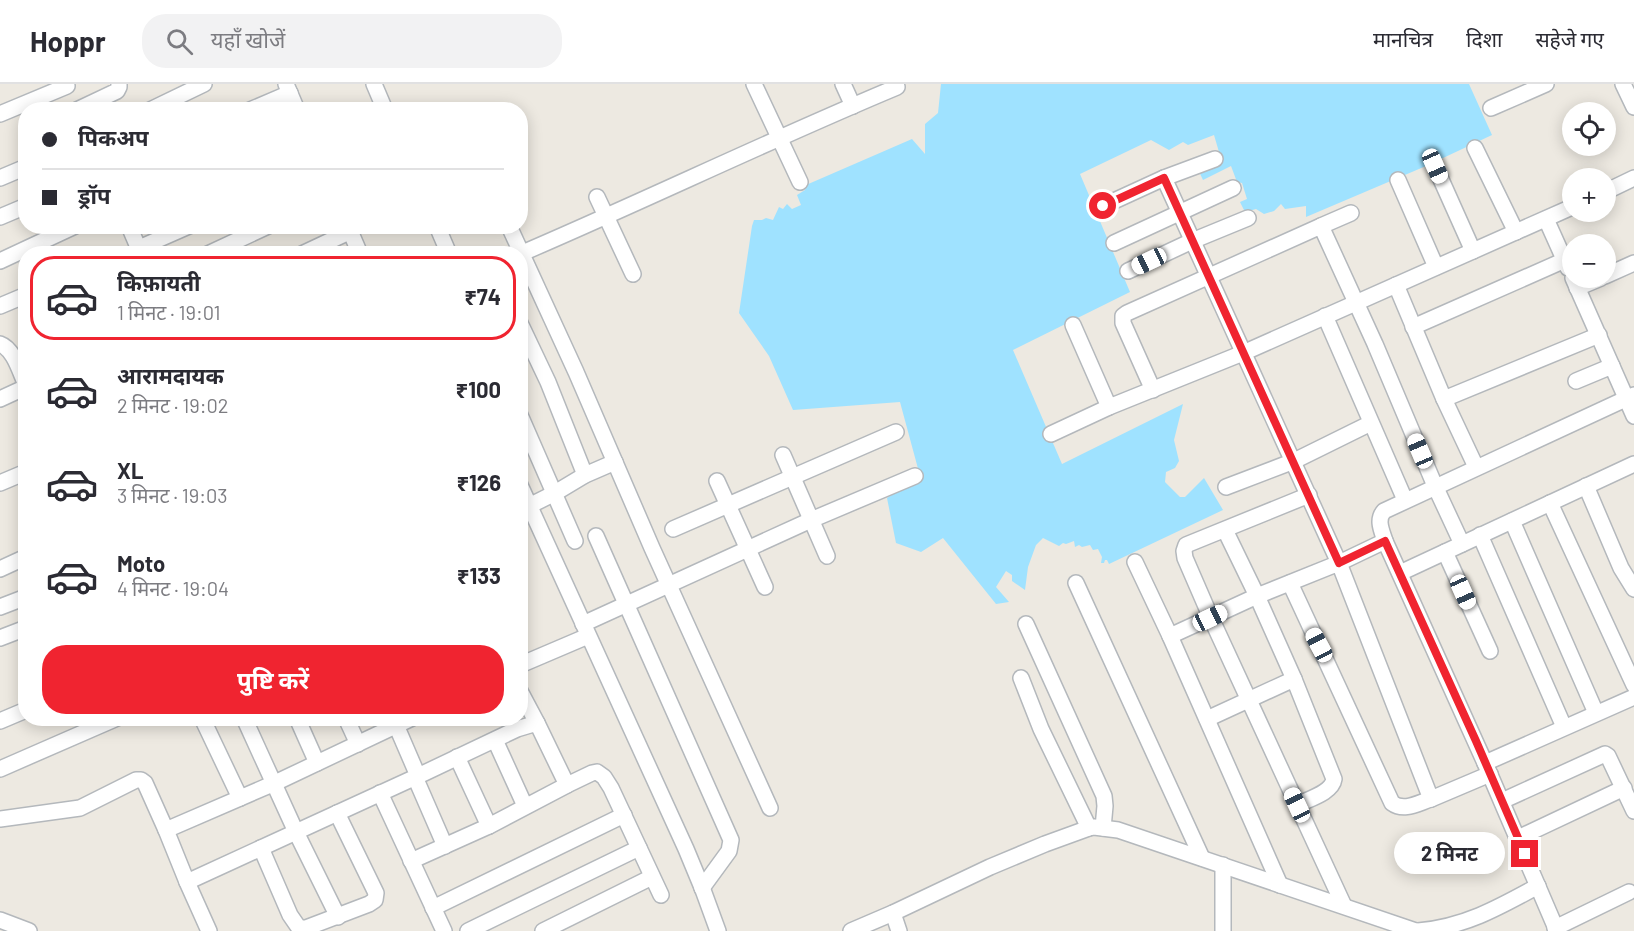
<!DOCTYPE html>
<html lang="hi">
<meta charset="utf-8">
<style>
body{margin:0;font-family:Barlow,"Noto Sans Devanagari",sans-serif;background:#f2f2f3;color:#2b2b33;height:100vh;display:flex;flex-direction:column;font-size:22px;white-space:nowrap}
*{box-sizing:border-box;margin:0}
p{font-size:20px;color:#7c7c81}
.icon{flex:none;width:33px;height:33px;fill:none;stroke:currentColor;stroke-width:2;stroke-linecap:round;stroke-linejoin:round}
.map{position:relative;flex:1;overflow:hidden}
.drawer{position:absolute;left:18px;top:162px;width:510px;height:480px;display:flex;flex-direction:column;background:#fff;border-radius:24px;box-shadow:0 3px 15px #0003}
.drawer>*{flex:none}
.top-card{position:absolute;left:18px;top:18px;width:510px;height:132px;border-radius:24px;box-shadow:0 3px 15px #0003;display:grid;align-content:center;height:132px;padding:0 24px;background:#fff}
.tools{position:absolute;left:1562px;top:18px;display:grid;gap:12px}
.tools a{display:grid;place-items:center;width:54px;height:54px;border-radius:50%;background:#fff;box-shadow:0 3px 15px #0003;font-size:30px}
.end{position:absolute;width:27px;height:27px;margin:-14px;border:8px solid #f02430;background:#fff;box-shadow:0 0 0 3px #fff}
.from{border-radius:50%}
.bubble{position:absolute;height:42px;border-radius:21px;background:#fff;box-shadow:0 3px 15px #0003;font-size:20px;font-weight:700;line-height:42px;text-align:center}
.car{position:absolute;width:18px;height:36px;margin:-18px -9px;border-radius:8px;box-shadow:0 0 4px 2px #0007;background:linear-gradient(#fff 24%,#345 0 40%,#fff 0 76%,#345 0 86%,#fff 0)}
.top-card b{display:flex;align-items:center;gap:21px;height:57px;font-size:22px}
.top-card b+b{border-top:2px solid #e1e1e2}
.top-card i{width:15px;height:15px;background:#2b2b33}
ul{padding:10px 0 0;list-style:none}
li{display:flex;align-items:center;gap:18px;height:84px;margin:0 12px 9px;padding:0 12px;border:3px solid transparent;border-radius:24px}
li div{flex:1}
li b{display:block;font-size:22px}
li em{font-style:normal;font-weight:700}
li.active{border-color:#f02430}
li>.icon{width:54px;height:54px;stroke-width:1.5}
.button{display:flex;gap:12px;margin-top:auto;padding:12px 24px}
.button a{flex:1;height:69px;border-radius:24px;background:#f02430;color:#fff;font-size:24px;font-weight:700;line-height:69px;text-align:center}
header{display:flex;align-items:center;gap:36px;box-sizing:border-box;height:84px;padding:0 30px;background:#fff;border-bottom:2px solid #e1e1e2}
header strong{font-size:28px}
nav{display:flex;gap:33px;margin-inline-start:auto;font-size:21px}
.search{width:420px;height:54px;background:#f2f2f3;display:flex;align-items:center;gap:15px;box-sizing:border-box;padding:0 21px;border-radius:24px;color:#7c7c81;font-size:22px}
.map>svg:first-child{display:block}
</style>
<header>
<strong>Hoppr</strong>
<div class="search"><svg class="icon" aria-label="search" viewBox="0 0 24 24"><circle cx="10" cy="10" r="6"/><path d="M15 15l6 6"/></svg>यहाँ खोजें</div>
<nav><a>मानचित्र</a><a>दिशा</a><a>सहेजे गए</a></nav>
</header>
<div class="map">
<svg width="1634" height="847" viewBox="0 0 1634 847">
<rect width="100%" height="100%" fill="#ede9e1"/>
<polygon fill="#9fe2ff" points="941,0 1469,0 1492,51 1426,82 1306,133 1306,122 1285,125 1281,120 1274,127 1264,130 1256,125 1245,128 1240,118 1247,115 1242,99 1237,98 1231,82 1203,96 1195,79 1219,68 1214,51 1188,61 1183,58 1169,66 1151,56 1080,90 1130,208 1013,266 1062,380 1183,320 1174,356 1179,377 1175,384 1166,388 1165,398 1180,413 1185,413 1204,394 1223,426 1109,480 1107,476 1105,476 1104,479 1101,479 1102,473 1098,465 1093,466 1090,461 1082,463 1079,461 1075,463 1074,457 1066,460 1063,459 1059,462 1043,454 1036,461 1028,483 1025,506 1012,497 1012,491 1006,487 996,503 1009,518 996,520 943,454 921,468 896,459 887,414 920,392 900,318 793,326 769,272 739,229 752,142 754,136 762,136 766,134 773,136 779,123 783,125 787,120 792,125 801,121 797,111 805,106 806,101 912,55 925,70 925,40 938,29"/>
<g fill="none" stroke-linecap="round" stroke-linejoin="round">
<defs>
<g id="minor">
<polyline points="286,0 297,26"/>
<polyline points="374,0 385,26"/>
<polyline points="754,0 800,98"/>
<polyline points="843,0 853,22"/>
<polyline points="1623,0 1634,23"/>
<polyline points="1491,24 1546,0"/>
<polyline points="77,26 117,7 119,3 119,0"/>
<polyline points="150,26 204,0"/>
<polyline points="250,26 290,9"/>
<polyline points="0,30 67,2"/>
<polyline points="1475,64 1516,148"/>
<polyline points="1435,82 1473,167"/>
<polyline points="0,94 26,83"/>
<polyline points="1164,94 1339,479 1385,457 1485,679 1557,847"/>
<polyline points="1398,96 1436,183"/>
<polyline points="1605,108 1634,94"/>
<polyline points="597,113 633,190"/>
<polyline points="1103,122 1164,94 1215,75"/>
<polyline points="0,133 26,122"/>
<polyline points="1546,135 1568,184"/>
<polyline points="129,142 141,170"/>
<polyline points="348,142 360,170"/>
<polyline points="437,142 449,170"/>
<polyline points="509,142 576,288 652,464 770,724"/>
<polyline points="1321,142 1351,129"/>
<polyline points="1114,159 1233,104"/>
<polyline points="139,164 189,142"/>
<polyline points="208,170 268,142"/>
<polyline points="302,170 351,147"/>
<path d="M520,170c126,-54 250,-114 377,-167"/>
<polyline points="0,177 75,142"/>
<polyline points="1128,187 1192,157 1248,134"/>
<polyline points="1605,192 1634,179"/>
<polyline points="1573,194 1634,332"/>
<polyline points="1396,201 1444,315 1476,383"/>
<polyline points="1577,204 1601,194"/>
<polyline points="0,222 26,211"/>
<polyline points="1325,232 1405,416"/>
<polyline points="520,239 548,298 585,391"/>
<polyline points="1073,241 1109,323"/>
<polyline points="1413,243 1565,176"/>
<path d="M0,260c14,5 20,28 26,41"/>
<polyline points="1576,297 1612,282"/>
<polyline points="1153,306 1123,239 1123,232 1127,229 1321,142 1375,260 1435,402 1462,460"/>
<polyline points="0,315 26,303"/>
<polyline points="1444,315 1599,251"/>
<polyline points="520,331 575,457"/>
<polyline points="1051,350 1109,323 1243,269 1572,123"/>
<polyline points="783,371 827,472"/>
<polyline points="717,397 765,503"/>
<polyline points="0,399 26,388"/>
<polyline points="520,401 686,765 703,806 718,847"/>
<polyline points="1586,402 1621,484 1634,505"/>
<polyline points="1226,403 1294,377 1371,339"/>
<polyline points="1309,411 1186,461 1184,467 1185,474 1211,534 1344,822"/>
<polyline points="1550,419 1634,601"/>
<polyline points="521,426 555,409 585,391 615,378"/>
<polyline points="1512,437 1596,629"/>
<polyline points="673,445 896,348"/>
<path d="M1225,446l32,66 37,83 40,100c-2,14 -26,20 -37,26"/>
<polyline points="1480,451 1564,643"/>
<polyline points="596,452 731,756 729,767 702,804"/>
<path d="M1385,457c-3,-10 -9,-21 -1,-30l250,-116"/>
<polyline points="1445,468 1490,567"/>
<polyline points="1135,478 1170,552 1280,801"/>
<polyline points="0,485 26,473"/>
<polyline points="1400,489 1634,380"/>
<polyline points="1076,499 1202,774"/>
<path d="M1290,499l102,220c12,9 26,0 39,-4"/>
<polyline points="0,523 26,513"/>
<polyline points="583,540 811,436 915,392"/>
<polyline points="1026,540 1104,712 1105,722 1103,744"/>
<polyline points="1170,552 1257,512 1339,479 1431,715 1490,690"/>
<polyline points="0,554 26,544"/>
<polyline points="520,581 588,552"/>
<polyline points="1021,594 1041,645 1089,744"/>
<polyline points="520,607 537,639"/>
<polyline points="202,634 240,714"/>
<polyline points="244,634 296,748 338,833"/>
<polyline points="297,634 317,679"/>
<polyline points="346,634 358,660"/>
<polyline points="1207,635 1294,595"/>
<polyline points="0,637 26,626"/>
<polyline points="495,656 525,722"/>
<polyline points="457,673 489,742"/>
<polyline points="1485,679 1634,613"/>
<polyline points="0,685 117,634"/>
<polyline points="418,692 517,645 537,639 567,701 592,689 597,688 604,693 611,704 661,811"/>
<polyline points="415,693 445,762"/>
<polyline points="380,709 444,847"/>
<polyline points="1502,717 1605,670 1608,672 1634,727"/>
<polyline points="0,735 80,724 136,696 141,696 145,699 166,746"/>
<polyline points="1518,754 1624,704"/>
<polyline points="261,764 290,831 299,844 306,844 369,820 375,816 376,809 337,729"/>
<polyline points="411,777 489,742 567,701"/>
<polyline points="187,798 166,746 277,698 412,634"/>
<polyline points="433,824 624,731"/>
<polyline points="893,829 899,847"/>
<polyline points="0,836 29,847"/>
<polyline points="1555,844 1629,808"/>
<polyline points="209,847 187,798 418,692 393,634"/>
<polyline points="468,847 639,764"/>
<polyline points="543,847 652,793"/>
<polyline points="851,847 893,829 990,783 1045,760 1089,744 1094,743 1118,746 1416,847"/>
<polyline points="1223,847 1223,781"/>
<path d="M1418,847c46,-4 80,-23 120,-45"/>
</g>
</defs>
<use href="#minor" stroke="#b4b8bc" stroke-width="18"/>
<use href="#minor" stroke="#fff" stroke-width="15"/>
</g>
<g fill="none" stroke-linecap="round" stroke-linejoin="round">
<polyline stroke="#f02430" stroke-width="8" points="1103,122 1164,94 1339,479 1385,457 1476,657 1525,770"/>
</g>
</svg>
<div class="tools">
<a><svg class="icon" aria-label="locate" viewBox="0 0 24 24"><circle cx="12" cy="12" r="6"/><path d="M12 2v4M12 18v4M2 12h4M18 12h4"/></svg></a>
<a>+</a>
<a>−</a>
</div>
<i class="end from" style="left:1103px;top:122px"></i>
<i class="end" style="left:1525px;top:770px"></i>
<div class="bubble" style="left:1394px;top:748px;width:111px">2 मिनट</div>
<i class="car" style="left:1435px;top:82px;rotate:156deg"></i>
<i class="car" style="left:1149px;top:177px;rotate:245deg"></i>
<i class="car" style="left:1420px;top:367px;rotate:337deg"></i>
<i class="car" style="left:1463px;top:508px;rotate:156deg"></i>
<i class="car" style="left:1210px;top:534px;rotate:65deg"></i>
<i class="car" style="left:1319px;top:561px;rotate:332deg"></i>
<i class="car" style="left:1297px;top:721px;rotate:335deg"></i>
<div class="top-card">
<b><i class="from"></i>पिकअप</b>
<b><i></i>ड्रॉप</b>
</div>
<section class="drawer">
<ul>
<li class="active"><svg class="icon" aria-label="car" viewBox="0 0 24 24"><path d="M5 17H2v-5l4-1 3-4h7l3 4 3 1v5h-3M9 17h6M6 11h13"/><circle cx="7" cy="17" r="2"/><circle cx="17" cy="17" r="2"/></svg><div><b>किफ़ायती</b><p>1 मिनट · 19:01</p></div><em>₹74</em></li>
<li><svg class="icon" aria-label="car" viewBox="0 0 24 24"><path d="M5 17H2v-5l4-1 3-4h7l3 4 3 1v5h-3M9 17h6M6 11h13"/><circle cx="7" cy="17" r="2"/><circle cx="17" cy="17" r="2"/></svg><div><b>आरामदायक</b><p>2 मिनट · 19:02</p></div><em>₹100</em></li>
<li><svg class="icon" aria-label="car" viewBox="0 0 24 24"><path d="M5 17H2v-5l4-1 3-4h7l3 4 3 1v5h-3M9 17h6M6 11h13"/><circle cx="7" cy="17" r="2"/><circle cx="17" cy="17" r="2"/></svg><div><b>XL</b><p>3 मिनट · 19:03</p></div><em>₹126</em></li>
<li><svg class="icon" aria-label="car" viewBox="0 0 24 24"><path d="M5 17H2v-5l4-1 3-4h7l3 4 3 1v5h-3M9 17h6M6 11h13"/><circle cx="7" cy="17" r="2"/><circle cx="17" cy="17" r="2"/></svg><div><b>Moto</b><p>4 मिनट · 19:04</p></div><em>₹133</em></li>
</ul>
<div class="button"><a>पुष्टि करें</a></div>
</section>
</div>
